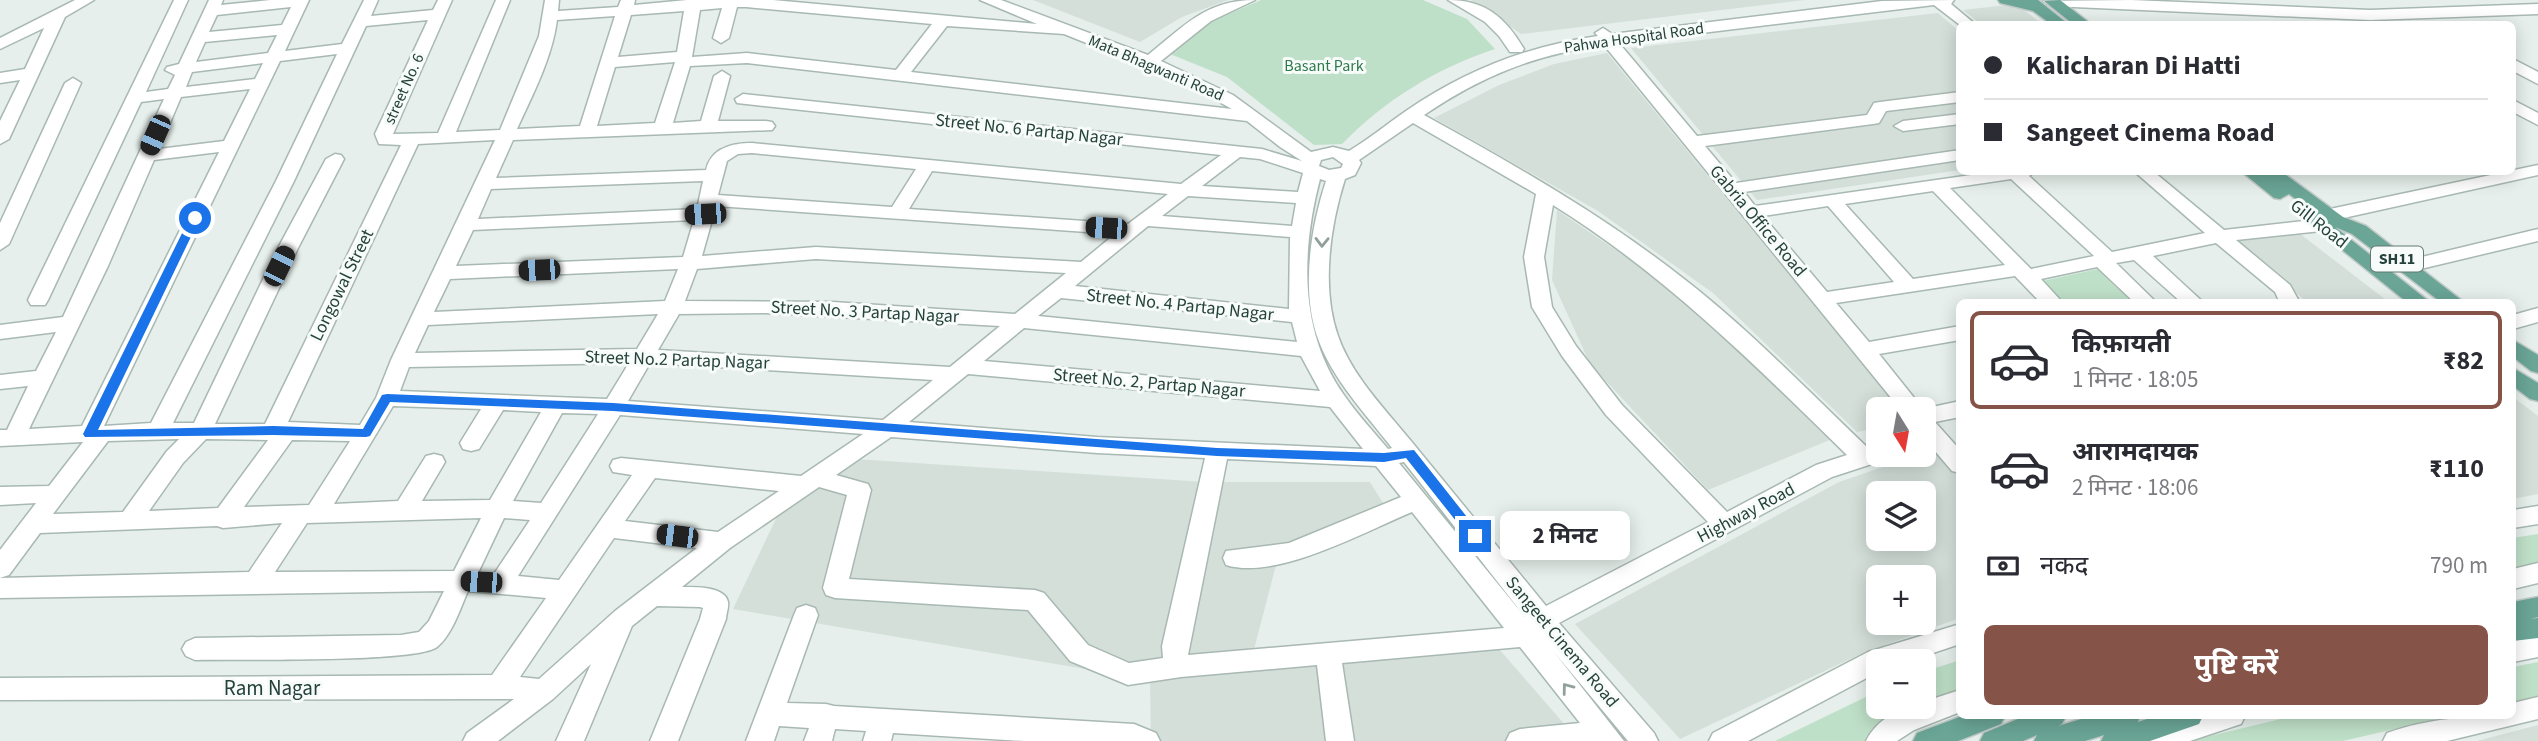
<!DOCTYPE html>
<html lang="hi">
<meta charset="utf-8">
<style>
body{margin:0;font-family:"Source Sans 3","Noto Sans Devanagari",sans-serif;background:#f7f7f7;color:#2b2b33;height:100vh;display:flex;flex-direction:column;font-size:26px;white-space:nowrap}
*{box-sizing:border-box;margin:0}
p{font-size:23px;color:#7c7c81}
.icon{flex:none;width:38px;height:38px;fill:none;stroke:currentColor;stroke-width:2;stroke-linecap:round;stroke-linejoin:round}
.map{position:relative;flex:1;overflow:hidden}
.details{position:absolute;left:1956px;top:299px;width:560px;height:420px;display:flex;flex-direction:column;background:#fff;border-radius:10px;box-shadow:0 4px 18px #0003}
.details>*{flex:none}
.hud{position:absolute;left:1956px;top:21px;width:560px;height:154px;border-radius:10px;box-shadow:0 4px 18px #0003;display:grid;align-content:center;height:154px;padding:0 28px;background:#fff}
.needle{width:46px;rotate:169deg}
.fabs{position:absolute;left:1866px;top:397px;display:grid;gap:14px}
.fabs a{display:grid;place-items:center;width:70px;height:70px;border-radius:10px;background:#fff;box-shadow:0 4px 18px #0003;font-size:35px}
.end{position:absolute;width:32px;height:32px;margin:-16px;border:9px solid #1a73e8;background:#fff;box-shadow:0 0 0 4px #fff}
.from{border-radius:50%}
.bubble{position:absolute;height:49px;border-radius:10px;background:#fff;box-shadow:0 4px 18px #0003;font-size:23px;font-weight:700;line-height:49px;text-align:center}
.car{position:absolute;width:21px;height:42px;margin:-21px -10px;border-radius:9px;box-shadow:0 0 5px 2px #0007;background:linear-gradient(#222 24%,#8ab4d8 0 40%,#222 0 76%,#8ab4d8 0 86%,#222 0)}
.hud b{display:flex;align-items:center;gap:24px;height:66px;font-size:26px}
.hud b+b{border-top:2px solid #e1e1e2}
.hud i{width:18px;height:18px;background:#2b2b33}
ul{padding:12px 0 0;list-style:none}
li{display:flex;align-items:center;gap:21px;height:98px;margin:0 14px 10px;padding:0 14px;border:4px solid transparent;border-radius:10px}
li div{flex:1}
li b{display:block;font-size:26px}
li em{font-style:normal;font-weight:700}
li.on{border-color:#855347}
li>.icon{width:63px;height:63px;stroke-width:1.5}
.pay{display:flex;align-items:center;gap:18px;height:77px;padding:0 28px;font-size:26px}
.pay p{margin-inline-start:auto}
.primary-button{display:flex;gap:14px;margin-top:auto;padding:14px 28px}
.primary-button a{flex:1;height:80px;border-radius:10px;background:#855347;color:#fff;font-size:28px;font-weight:700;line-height:80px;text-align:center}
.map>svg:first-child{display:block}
</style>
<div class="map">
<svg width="2538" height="741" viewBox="0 0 2538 741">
<rect width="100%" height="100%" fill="#e6efeb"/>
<g fill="#d4dfda" fill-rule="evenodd">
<polygon points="1033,0 1228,0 1182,17 1140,42"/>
<polygon points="1471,0 1805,0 1521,34"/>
<polygon points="2016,4 2042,24 1981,24 1963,10"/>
<polygon points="1938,13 1960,32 1960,170 1757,200 1631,48"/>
<polygon points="1607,53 1899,409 1878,410 1878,428 1857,432 1713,293 1598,211 1434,118 1499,85 1554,64"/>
<polygon points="1557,210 1673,289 1832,439 1708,490 1590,364 1552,280"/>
<polygon points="2295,230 2390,303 2308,303 2234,237"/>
<polygon points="2513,397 2538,416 2538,494 2513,499"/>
<path d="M1960,448v170l-95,34 -185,87 -105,-115 264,-142 88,-30zM1878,494h45v45h-45zM1878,578h45v45h-45z"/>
<polygon points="855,459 1205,482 1370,482 1391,516 1276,565 1251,661 1499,649 1579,741 1151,741 1150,680 733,609 782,506"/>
<polygon points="2538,725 2538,741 2477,741"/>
</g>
<g fill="#bfe0c8">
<path d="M1261,0h162l44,19 28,30c-58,19 -110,51 -153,95l-28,1 -87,-68 -67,-27 48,-27z"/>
<polygon points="2098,269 2133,303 2059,303 2038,282"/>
<polygon points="2538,534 2538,575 2513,580 2513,538"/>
<polygon points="1960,660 1960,713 1892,741 1775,741 1878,691 1878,707 1923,707 1923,672"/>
<polygon points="2538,662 2538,696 2513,702 2513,667"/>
<polygon points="2293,716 2450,716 2343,741 2189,741"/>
</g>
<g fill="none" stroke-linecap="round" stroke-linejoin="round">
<defs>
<g id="minor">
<polygon points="75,0 94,0 65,17 9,139 0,144 0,121 20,80 0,83 0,73 25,69 44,28 0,49 0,38"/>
<path d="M174,0h14l-42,92 22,-3 7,-14 -10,-5 2,-3 12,-3 30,-64h14l-2,5 49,-5h39l-24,51 57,-7 22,-44h14l-7,16 62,-6 5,-10h14l-59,134 45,-1 58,-133h14l-54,132 44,-2 39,-94 6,-36h14l-1,11 60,-4 3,-7h14l-1,5 53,-5h86l264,24 -57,-24h21l147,55c36,-29 58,-55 107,-55l-44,21 -50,40 72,34 78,57 22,-5 16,4c20,-12 38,-27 57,-40 58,-40 121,-65 192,-75l-3,-3 8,-5 9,6 270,-33 72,-1 -3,4 24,20 -15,1 -26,-20 -315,38 78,93 170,-21 7,-12 6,-1 80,-10v10l-74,9 -7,12 -6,1 -168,22 31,37 224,-33v10l-216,32 11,14 237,-34h42l-5,4 83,76 93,-19 -70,-61h19l70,58 97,-11 9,6 -9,6 -85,9 54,45 10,18h-20l-5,-11 -59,-49 -63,13 51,47h-22l-48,-43 -18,3 41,40h-22l-38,-36 -56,12 22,24h-22l-26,-27 -179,27 33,39 91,-16v14l-81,14 44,55 37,-8v16l-25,5 25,28v23l-8,-2 -29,-34v-27h-22l-297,-365c-70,10 -121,30 -180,70 91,50 179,100 260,164 66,51 124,112 184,169l10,-2v9h9l-3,5 -52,17 -273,146 95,110 4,8h-30l-74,-89 70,89h-118l4,-8 10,-4 60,-6 -60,-76 -178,16 12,78h-28l-9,-76 -136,12 -53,8 -58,-24 -42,-51 -193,-12 -9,-3 -3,-7 24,-93 -28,-8 -89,61 -48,39c12,0 43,-1 46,15 1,5 -2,12 -2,17l-48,122h-28l50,-122 3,-11 -3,-1 -43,-1 -25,20 -48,115h-28l35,-77 -38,35 -55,42h-35l4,-8 47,-34 -514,1v-22l492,-3 54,-77 -78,-7c-8,18 -16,44 -31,56 -20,16 -205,12 -242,13l-9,-4 -4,-7 4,-7 9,-4 206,-3 18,-3 10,-11 15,-30 -444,7v-20l249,-6 33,-49 -59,5 -6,-2 -177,7 -31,42 -9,3v-28l36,-47 -36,2v-18l49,-1 34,-44 -83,4v-16h7l21,-44 -28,3v-14l36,-4 20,-39 -56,7v-14l63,-8 101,-218 -23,3 -93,198 -3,5h-14l-3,-5zM291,7l-9,18 -73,7 8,-17zM737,7h9l186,17 -36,46 -149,-17 -55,4 8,-47 22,-2 -9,30 8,5 8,-5zM684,11l-7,41 -59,5 13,-42zM615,16l-35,110 -63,3c16,-35 35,-71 40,-109zM428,20l-53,114 4,10 22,1 -136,279h-50l83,-176 46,-89 -3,-4 -6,-1 -9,5 -48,89 -84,175h-21l121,-242 72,-155zM947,26l117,8 117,47 51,28 -321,-37zM277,35l-9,18 -72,9 9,-20zM337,54l-61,127 -125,242 -47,3 176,-365zM675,62l-20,61 -58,3 18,-59zM263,63l-8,16 -69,8 6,-15zM747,63l500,58 33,26 22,14 -40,-12 -519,-55 -8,5 2,4 484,52 -40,29 -429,-41c-20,0 -41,5 -46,27l-210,8 17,-38 259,-10 3,-4 -3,-4 -6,-1h-48l12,-45 -8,-5 -8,5 -13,45 -28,2 17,-57zM250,89l-26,52 -65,8 22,-52zM1413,123l123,71 -12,63 8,50 30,49 44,59 102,107 -162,84c-45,-55 -90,-110 -135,-165 -26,-32 -59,-65 -73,-105 -17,-48 -8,-110 7,-157l10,-4 6,-12 -2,-3zM495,140l-104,220 -15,38 -16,27 -72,-3 130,-278zM219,152l-137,274 -53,3 79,-163 46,-106zM752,153l164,16 -24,38 -174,-12 9,-34 11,-7zM1240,157l20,2 43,14 -5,19 -96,-6zM1333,157l10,7 -2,4 -12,2 -10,-4 2,-6zM932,171l236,23 -40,30 -219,-15zM1320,179l6,2c-15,46 -25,107 -9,155 14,42 49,78 75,112l-4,1c-15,-18 -31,-35 -44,-54 -45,-63 -43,-143 -24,-216zM2011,179l83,77 -63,13 -81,-81zM703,181l-6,28 -219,10 13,-30zM1933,191l72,74 -92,14 -68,-75zM1188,196l108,7 -4,23 -130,-10zM1553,205c111,69 201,159 294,250l-31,10 -89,47 -105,-107 -46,-59 -24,-39 -8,-50zM716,206l399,28 -34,28 -265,-15 -114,9zM1828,206l66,76 -67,10 -64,-76zM694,220l-11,37 -227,9 17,-36zM1148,226l142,11 -1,72 -214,-23zM816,259l250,14 -51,41 -182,-12 -148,-1 12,-32zM678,269l-13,32 -231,11 16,-33zM1061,298l231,24 5,20 -259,-26zM765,313l235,13 -50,41 -292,-17 21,-36zM658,314l-21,35 -222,4 13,-28zM1024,328l277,28 19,35 -336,-30zM629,363l-22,36 -207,-8 9,-24zM650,363l283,17 -50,40 -255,-19zM968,374l362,33 33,42 -266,-12 -188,-15zM393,406l88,3 -21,34 3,6 8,2 8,-2 24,-39 38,2 -51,88 -68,1 23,-39 -3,-6 -8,-2 -8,2 -28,45 -64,3zM562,413l36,1 -57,89 -28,-2zM620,415l243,19 -62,42 -180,-18 -8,2 -3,6 3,6 19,3 -73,105 -41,-4zM891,437l206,16 108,5 -43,188 1,12 -34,5 -41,-18 -44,-52 -9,-3 -186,-11 22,-89 -3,-6 -32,-9zM179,439l-12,12 -44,61 -70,2 55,-73zM206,439l62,1 -50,68 -69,3 34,-48zM292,440l58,1 -41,64 -65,2zM1227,459l149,7 25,31 -112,46 -63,8 -3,7 3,7c50,16 140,-34 186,-53l92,116 -316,27zM1404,462l121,155 -126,-154zM655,478l124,13 -61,41 -93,-11zM481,518l-27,53 -179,1 32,-49zM504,518l26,2 -36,54 -16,-1zM614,538l83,10 -82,63 -76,68 -19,-2z"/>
<path d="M1448,0c37,0 57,17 76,49l-2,3h-12l-11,-16 -14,-14z"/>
<polygon points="2131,0 2370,10 2538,4 2538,14 2370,20 2051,6 2043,1"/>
<polygon points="2513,59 2538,72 2538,84 2513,71"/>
<polygon points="73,78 81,83 9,244 0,250 0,223 65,83"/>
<polygon points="2513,100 2538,113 2538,125 2513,112"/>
<polygon points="1960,114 1960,124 1903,131 1894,126 1903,121"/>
<polygon points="2538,165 2538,175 2330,221 2321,215 2330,209"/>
<polygon points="2538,229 2538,241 2408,272 2401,270 2398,266 2401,262"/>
<polygon points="2538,308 2538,322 2513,329 2513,315"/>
<polygon points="2538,506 2538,524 2513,528 2513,510"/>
<polygon points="2538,563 2538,583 2513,589 2513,569"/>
<polygon points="806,605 815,608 818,615 787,703 826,704 834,706 1134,724 1156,733 1160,741 1024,741 893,733 891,741 863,741 866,731 835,729 832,741 804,741 809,728 779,726 774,741 746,741 794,615 797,608"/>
<polygon points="1960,624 1960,644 1906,662 1878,662 1878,672 1748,741 1709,741 1713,733 1868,652"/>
<polygon points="2538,635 2538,657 2513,662 2513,640"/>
<path d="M1960,690v22l-46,18 -17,11h-31c11,-22 34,-34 57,-34v-5z"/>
<path d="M2538,697v22l-91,22h-64l4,-8c42,-15 83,-17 126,-17v-13z"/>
<polygon points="2196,716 2245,716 2241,724 2190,741 2140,741 2144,733"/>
</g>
<g id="major">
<polygon points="1998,0 2038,0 2068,24 2051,24 2033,11 2000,3"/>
<polygon points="2060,0 2087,21 2089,24 2073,24 2044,1"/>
<polygon points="2242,172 2282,172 2343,217 2366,226 2465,303 2442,303 2352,234 2335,227 2431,303 2408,303 2305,220 2307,216 2316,215 2289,194 2280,199 2274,198"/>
<polygon points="2513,340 2538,355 2538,373 2531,371 2513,357"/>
<polygon points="2513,368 2538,383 2538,401 2530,399 2513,386"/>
<polygon points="2538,597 2538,617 2530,619 2538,618 2538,638 2513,641 2513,602"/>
<polygon points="1962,716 2005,716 2001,724 1958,741 1913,741 1917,733"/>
<polygon points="2025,716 2066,716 2062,724 2058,726 2091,716 2140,716 2138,722 2156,716 2203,716 2199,724 2150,741 2101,741 2104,735 2085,741 2034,741 2037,735 2023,741 1980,741 1984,733"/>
</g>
</defs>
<use href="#minor" stroke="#a8b8b2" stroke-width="3"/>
<use href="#major" stroke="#c2cac8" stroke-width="3"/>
<use href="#minor" fill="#fff" fill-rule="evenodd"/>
<use href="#major" fill="#6aa596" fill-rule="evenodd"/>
</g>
<defs><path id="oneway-chevron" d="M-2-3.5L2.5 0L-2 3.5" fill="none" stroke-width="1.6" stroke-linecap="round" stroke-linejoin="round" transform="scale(1.75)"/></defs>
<g stroke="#92a09c">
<use href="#oneway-chevron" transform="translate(1322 242) rotate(91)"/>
<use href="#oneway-chevron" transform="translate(1567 688) rotate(-127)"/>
</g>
<polygon fill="#1a73e8" points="191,215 200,218 98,430 273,426 363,429 382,395 387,394 613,403 1217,448 1384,453 1414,450 1482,536 1475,541 1471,540 1406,458 1384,462 1217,456 613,411 390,402 370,436 366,437 273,435 85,437 83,434"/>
<g text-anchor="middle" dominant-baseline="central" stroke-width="6" stroke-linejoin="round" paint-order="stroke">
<g font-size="16" fill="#24423a" stroke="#f7fbf9">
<text transform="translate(1634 38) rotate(-8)">Pahwa Hospital Road</text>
<text transform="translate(1156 68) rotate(23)">Mata Bhagwanti Road</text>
<text transform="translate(404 89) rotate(-66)">street No. 6</text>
</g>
<g font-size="16" fill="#2d7a4b" stroke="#f7fbf9">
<text x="1324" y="66">Basant Park</text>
</g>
<rect fill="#f7fbf9" stroke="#637a73" stroke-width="2" x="2371" y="246.5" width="52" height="25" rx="5"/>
<g font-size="16" font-weight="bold" fill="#24423a">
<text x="2397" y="259">SH11</text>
</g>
<g font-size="18" fill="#24423a" stroke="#f7fbf9">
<text transform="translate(1029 130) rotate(6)">Street No. 6 Partap Nagar</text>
<text transform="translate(1758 221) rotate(50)">Gabria Office Road</text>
<text transform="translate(2319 224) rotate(38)">Gill Road</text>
<text transform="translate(342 285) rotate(-64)">Longowal Street</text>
<text transform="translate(1180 305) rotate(6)">Street No. 4 Partap Nagar</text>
<text transform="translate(865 312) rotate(3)">Street No. 3 Partap Nagar</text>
<text transform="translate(677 360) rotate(2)">Street No.2 Partap Nagar</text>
<text transform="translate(1149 383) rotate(5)">Street No. 2, Partap Nagar</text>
<text transform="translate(1746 513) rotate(-28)">Highway Road</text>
<text transform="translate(1562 642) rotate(50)">Sangeet Cinema Road</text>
</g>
<g font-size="21" fill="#24423a" stroke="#f7fbf9">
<text x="272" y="688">Ram Nagar</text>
</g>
</g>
</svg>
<div class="fabs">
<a><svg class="needle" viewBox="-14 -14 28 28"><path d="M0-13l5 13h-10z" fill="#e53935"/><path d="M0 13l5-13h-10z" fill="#7c7c81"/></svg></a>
<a><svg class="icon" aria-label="layers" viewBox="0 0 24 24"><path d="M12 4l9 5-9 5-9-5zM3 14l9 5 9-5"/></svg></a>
<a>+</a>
<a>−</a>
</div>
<i class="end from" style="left:195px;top:218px"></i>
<i class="end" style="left:1475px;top:536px"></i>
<div class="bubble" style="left:1500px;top:511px;width:130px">2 मिनट</div>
<i class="car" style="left:155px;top:135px;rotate:204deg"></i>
<i class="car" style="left:705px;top:214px;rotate:267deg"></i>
<i class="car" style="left:1106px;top:228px;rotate:274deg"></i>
<i class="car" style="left:279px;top:266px;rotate:26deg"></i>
<i class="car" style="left:539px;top:270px;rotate:268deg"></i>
<i class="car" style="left:677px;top:536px;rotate:277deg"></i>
<i class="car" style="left:481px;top:582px;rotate:273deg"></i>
<div class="hud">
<b><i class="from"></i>Kalicharan Di Hatti</b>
<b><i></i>Sangeet Cinema Road</b>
</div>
<section class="details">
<ul>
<li class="on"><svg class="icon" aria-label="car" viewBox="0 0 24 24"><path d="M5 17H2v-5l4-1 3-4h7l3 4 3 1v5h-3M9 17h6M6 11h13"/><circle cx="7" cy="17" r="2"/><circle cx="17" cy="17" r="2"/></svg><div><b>किफ़ायती</b><p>1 मिनट · 18:05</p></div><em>₹82</em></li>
<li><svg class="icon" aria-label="car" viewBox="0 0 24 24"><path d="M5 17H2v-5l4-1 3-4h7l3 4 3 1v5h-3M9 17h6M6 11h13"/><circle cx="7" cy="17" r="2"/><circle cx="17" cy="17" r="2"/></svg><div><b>आरामदायक</b><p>2 मिनट · 18:06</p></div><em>₹110</em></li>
</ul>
<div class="pay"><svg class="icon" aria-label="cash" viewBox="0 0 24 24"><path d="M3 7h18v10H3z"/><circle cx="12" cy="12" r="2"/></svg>नकद<p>790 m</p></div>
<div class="primary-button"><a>पुष्टि करें</a></div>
</section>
</div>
